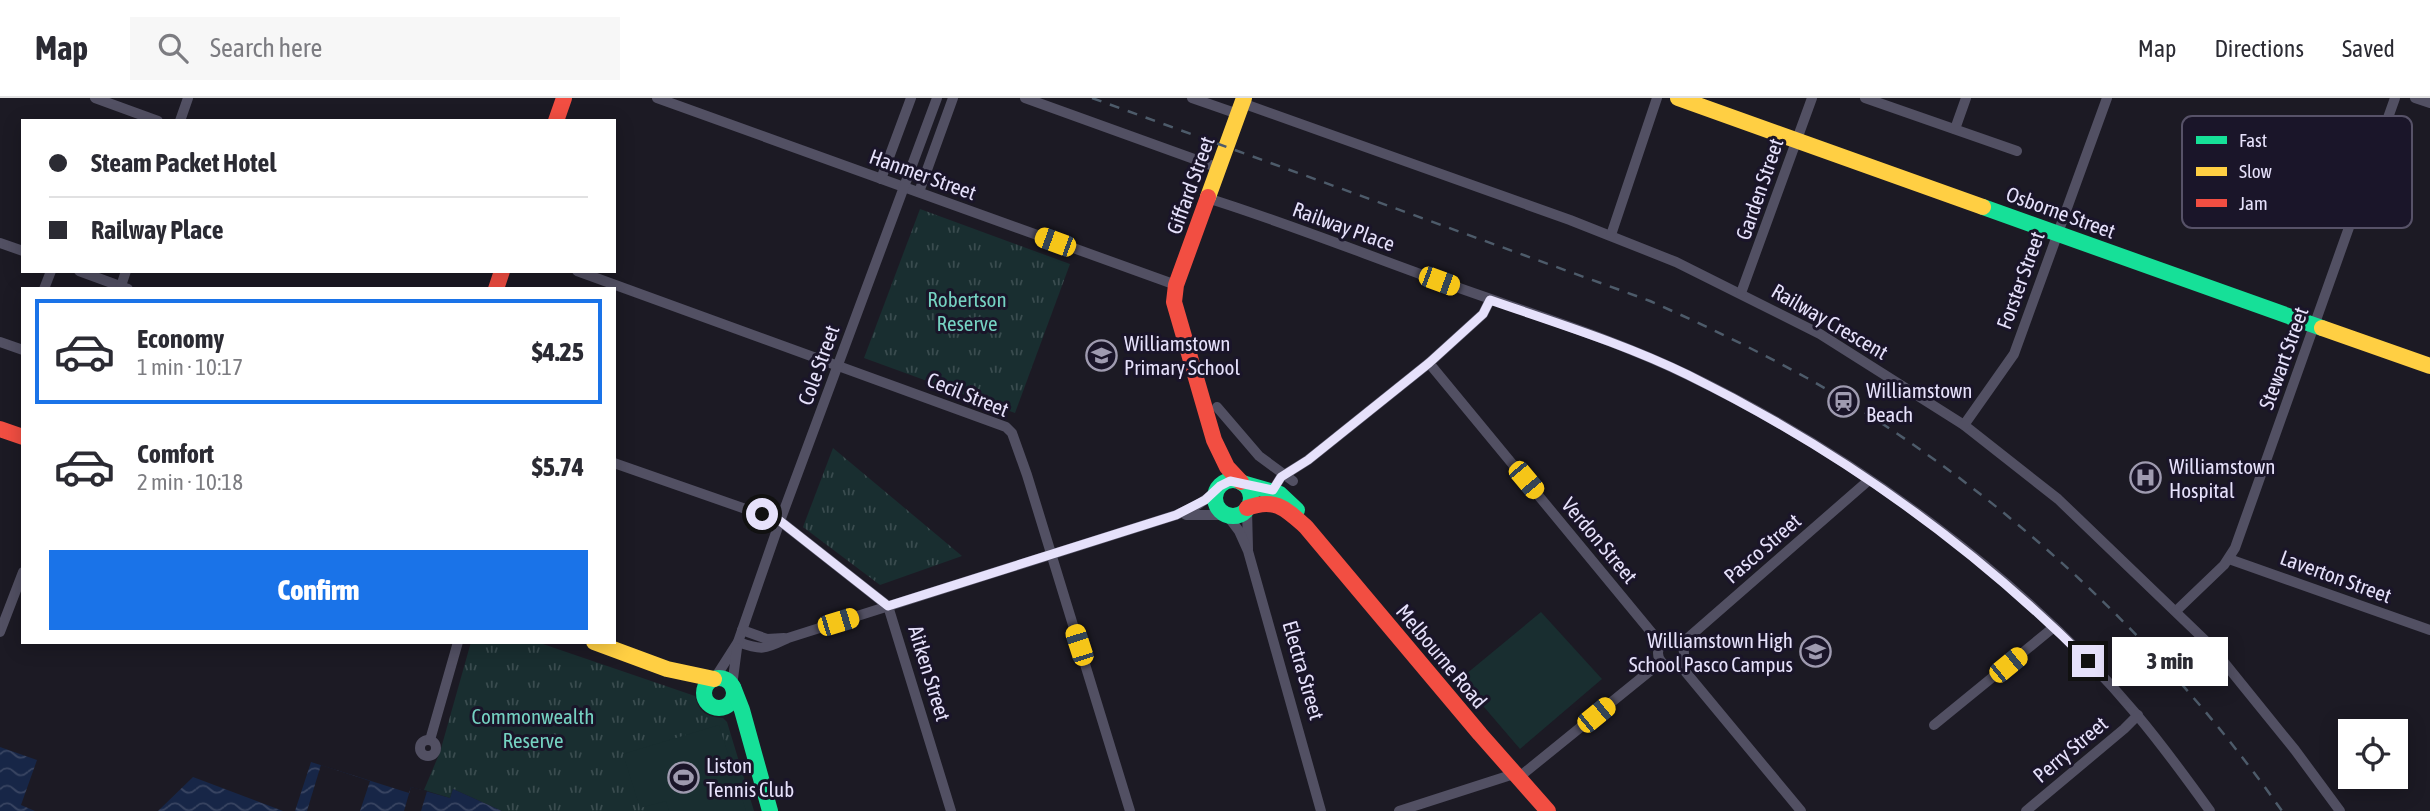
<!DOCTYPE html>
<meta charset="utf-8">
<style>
body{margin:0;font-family:"Asap Condensed",sans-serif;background:#f7f7f7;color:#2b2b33;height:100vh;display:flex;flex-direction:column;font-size:26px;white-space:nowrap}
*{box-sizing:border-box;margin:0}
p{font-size:23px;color:#7c7c81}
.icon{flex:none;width:38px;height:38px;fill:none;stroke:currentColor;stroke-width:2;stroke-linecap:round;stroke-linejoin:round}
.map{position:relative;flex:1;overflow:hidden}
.sheet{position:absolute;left:21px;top:189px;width:595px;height:357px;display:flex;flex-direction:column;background:#fff;border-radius:0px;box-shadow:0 4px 18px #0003}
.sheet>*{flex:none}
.guide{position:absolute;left:21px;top:21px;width:595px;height:154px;border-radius:0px;box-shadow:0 4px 18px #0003;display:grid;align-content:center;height:154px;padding:0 28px;background:#fff}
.controls{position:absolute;left:2338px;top:621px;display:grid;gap:14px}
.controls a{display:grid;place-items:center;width:70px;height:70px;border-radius:0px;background:#fff;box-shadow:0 4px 18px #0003;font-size:35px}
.end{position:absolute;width:32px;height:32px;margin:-16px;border:9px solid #e6e1fb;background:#111;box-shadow:0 0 0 4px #111}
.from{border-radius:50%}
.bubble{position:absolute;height:49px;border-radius:0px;background:#fff;box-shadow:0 4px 18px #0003;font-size:23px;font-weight:800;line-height:49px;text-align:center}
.car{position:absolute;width:21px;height:42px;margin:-21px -10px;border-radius:9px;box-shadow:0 0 5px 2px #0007;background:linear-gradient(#f5c518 24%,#345 0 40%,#f5c518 0 76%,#345 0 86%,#f5c518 0)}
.guide b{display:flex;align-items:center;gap:24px;height:66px;font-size:26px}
.guide b+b{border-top:2px solid #e1e1e2}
.guide i{width:18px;height:18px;background:#2b2b33}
ul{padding:12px 0 0;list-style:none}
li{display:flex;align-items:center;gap:21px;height:105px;margin:0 14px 10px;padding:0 14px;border:4px solid transparent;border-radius:0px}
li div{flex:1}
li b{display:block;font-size:26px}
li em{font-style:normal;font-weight:800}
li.on{border-color:#1a73e8}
li>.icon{width:63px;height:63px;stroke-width:1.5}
.button{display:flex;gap:14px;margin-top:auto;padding:14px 28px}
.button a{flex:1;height:80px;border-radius:0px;background:#1a73e8;color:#fff;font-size:28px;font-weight:800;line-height:80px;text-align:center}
header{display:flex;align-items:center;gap:42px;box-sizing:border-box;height:98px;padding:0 35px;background:#fff;border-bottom:2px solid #e1e1e2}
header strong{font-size:33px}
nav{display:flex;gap:38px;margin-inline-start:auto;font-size:24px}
.search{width:490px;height:63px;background:#f7f7f7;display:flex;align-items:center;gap:18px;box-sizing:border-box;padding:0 24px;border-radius:0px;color:#7c7c81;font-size:26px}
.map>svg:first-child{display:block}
</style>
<header>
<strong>Map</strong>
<div class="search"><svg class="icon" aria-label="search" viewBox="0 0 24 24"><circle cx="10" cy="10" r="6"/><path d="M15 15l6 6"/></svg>Search here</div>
<nav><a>Map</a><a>Directions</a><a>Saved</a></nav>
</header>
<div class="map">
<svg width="2430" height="713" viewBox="0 0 2430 713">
<defs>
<pattern id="park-tufts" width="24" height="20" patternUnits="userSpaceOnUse" patternTransform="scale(1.75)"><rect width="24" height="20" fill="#192e30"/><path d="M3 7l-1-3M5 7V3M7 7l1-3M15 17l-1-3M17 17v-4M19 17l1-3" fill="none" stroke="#3a4c4f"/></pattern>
<pattern id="water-waves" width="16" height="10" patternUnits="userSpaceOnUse" patternTransform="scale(1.75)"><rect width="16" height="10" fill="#172647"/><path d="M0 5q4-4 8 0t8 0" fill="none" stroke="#394562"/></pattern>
</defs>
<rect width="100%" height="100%" fill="#1c1a24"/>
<g fill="url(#park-tufts)">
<polygon points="920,111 1070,166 1015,315 864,260"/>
<polygon points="833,350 962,458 880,487 803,429"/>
<path d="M471,544h66l158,54c4,16 11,21 28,22l4,4 27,89h-252l-49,-22 -3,9 -26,-8 16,-38z"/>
</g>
<g fill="#192e30">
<polygon points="1541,514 1602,581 1520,651 1460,581"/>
<polygon points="719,627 746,713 669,713 666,703 640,710 623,656"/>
</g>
<g fill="url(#water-waves)">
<polygon points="0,649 37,662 21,707 35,713 0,713"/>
<polygon points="311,664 409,695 411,689 450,700 453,691 502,713 295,713"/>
<polygon points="193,679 283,713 158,713"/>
</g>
<g fill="#1c1a24">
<polygon points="321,667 370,683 360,713 307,713"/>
<polygon points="411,689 427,693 421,713 404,713"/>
</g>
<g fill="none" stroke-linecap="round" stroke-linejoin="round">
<g stroke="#525063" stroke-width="10">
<polyline points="95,0 158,23"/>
<polyline points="657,0 1176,187"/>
<polyline points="1025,0 1219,70"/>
<polyline points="1192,0 1238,16"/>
<polyline points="1865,0 2017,53"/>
<polyline points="2415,0 2430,5"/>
<polyline points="1242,5 1570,122 1676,164 1820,236 1964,327 2058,401 2210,547 2295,652 2340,713"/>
<polyline points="180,23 188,0"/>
<polyline points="1955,31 1966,0"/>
<polyline points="881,81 911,0"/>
<polyline points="919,94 953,0"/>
<path d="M1207,100c77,24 152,54 227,81 85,31 173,57 254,96 163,79 333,201 449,340 26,31 50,64 73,96"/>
<polyline points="1611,137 1657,0"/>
<polyline points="0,145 23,153"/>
<polyline points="79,173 128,191"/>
<polyline points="577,173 1006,329 1012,335 1027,377 1130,713"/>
<polyline points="44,191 51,173"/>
<polyline points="120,191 126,173"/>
<polyline points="1741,195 1812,0"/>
<polyline points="0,244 23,252"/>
<polyline points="1429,265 1661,546"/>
<polyline points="1217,309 1259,358 1293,383"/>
<polyline points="1964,327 2014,256 2107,0"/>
<polyline points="614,365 780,423 888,508 951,713"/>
<polyline points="1273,392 1281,379 1308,362 1429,265 1483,216 1490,202"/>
<polyline points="1247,411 1248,451"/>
<polyline points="1186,417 1225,417"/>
<polyline points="1227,417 1239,433 1248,453 1321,713"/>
<polyline points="2229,461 2430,532"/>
<polyline points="2176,513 2224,467 2235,450 2395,0"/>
<polyline points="742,532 767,541 784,540"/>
<polyline points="0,534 23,474"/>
<circle cx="1671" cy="555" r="13"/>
<path d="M738,544c25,9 27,7 50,-4l388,-123 20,-9 20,-14"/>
<polyline points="1681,546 1869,382"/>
<polyline points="1679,566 1801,713"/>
<polyline points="715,580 738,544 780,423 937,0"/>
<polyline points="732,588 737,550"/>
<polyline points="1934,627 2054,529"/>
<circle cx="428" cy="650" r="8"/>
<polyline points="430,642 458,544"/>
<polyline points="1518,680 1661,564"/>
<polyline points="1399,713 1514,676"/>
<polyline points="2026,713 2124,631 2138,617"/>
</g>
<g stroke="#16e098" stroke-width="16">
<polyline points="1983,109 2322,230"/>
<circle cx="1233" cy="400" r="18"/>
<polyline points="1242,385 1280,396 1297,412"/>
<circle cx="719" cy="595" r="15"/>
<polyline points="733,589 742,612 770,713"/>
</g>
<g stroke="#ffcf43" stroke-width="16">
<polyline points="1678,0 1983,109"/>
<polyline points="1208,99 1244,0"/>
<polyline points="2322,230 2430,268"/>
<polyline points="594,544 667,571 714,581"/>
</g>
<g stroke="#f24e42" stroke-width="16">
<polyline points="556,23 564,0"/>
<polyline points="1208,99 1176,187 1174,204 1214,342 1227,369 1241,384"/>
<polyline points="496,191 502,173"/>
<polyline points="0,331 23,339"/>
<path d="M1247,410c28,-11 39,1 59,19l174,207 68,77"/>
</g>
<path stroke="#4d5b6a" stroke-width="2.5" stroke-dasharray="10 9" stroke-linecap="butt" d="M1092,0l558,203c54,24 106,49 157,77 185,104 353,260 475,433"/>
</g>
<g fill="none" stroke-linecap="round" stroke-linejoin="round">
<path stroke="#e6e1fb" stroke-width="9" d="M762,416l18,7 108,85 288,-91 29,-15 15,-14 10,-5 43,9 8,-13 27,-17 121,-97 54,-49 7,-14c66,23 135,44 198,75 148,73 284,170 400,286"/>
</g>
<defs>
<symbol id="school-ring" viewBox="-11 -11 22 22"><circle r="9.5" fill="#1a1529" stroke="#9f9bb0" stroke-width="1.5"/><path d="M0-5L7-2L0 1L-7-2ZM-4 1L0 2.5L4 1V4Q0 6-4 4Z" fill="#9f9bb0"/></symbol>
<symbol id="station-ring" viewBox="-11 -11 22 22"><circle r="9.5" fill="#1a1529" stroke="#9f9bb0" stroke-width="1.5"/><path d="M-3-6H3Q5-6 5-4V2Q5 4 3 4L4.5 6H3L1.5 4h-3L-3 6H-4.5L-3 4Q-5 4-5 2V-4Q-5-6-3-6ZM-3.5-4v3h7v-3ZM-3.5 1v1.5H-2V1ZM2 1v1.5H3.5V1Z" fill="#9f9bb0"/></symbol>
<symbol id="hospital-ring" viewBox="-11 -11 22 22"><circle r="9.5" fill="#1a1529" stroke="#9f9bb0" stroke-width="1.5"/><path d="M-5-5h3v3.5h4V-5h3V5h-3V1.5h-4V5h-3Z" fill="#9f9bb0"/></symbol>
<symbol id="stadium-ring" viewBox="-11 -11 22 22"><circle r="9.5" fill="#1a1529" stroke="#9f9bb0" stroke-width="1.5"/><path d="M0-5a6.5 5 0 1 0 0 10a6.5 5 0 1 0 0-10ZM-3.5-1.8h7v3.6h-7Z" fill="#9f9bb0"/></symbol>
</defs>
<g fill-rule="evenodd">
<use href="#school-ring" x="1084" y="240" width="35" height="35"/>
<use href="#station-ring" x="1826" y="286" width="35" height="35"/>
<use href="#hospital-ring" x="2128" y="362" width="35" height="35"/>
<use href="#school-ring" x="1798" y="536" width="35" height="35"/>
<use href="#stadium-ring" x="666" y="662" width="35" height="35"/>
</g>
<g text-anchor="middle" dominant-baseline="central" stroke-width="6" stroke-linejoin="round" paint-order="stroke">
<g font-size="21" fill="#e6e1fb" stroke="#1a1529">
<text transform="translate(923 76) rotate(20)">Hanmer Street</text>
<text transform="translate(1190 87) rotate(-70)">Giffard Street</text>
<text transform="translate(1759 91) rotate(-71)">Garden Street</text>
<text transform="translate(2061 114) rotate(20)">Osborne Street</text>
<text transform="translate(1344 128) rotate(20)">Railway Place</text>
<text transform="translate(2020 182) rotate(-70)">Forster Street</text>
<text transform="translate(1830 223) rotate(30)">Railway Crescent</text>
<text transform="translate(2283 260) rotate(-70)">Stewart Street</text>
<text transform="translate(818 267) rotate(-70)">Cole Street</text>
<text transform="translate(968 296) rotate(22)">Cecil Street</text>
<text transform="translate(1600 442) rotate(50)">Verdon Street</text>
<text transform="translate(1762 450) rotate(-41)">Pasco Street</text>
<text transform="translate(2336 478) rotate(20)">Laverton Street</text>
<text transform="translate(1442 558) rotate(50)">Melbourne Road</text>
<text transform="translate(1304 572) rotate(74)">Electra Street</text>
<text transform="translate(930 575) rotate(73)">Aitken Street</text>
<text transform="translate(2070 651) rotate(-40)">Perry Street</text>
</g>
<g font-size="21" fill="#75d2c2" stroke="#1a1529">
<text x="967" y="201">Robertson<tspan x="967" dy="24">Reserve</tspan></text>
<text x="533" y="618">Commonwealth<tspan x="533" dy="24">Reserve</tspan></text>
</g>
<g font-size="21" fill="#e6e1fb" stroke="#1a1529" text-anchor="start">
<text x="1124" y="245">Williamstown<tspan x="1124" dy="24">Primary School</tspan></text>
<text x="1866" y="292">Williamstown<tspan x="1866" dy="24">Beach</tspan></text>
<text x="2169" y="368">Williamstown<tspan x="2169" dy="24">Hospital</tspan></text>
<text x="1793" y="542" text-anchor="end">Williamstown High<tspan x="1793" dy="24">School Pasco Campus</tspan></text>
<text x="706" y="667">Liston<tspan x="706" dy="24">Tennis Club</tspan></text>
</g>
</g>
<rect x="2182" y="18" width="230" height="112" rx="10" fill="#1a1529" stroke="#575268" stroke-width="2"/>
<rect x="2196" y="38" width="31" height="8" fill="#16e098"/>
<rect x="2196" y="69" width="31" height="9" fill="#ffcf43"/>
<rect x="2196" y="101" width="31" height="8" fill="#f24e42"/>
<g font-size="19" fill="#e6e1fb">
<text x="2239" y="49">Fast</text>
<text x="2239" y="80">Slow</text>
<text x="2239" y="112">Jam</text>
</g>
</svg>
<div class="controls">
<a><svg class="icon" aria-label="locate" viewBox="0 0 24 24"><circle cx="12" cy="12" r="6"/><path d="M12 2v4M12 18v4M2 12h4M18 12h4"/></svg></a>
</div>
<i class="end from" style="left:762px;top:416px"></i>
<i class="end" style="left:2088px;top:563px"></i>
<div class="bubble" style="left:2112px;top:539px;width:116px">3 min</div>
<i class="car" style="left:1055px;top:144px;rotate:290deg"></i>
<i class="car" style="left:1439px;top:183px;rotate:110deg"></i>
<i class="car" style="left:1526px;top:382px;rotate:140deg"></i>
<i class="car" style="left:838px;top:524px;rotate:73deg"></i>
<i class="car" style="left:1079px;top:547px;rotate:342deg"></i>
<i class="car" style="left:2008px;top:567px;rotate:51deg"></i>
<i class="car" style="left:1596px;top:617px;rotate:51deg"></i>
<div class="guide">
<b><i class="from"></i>Steam Packet Hotel</b>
<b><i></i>Railway Place</b>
</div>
<section class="sheet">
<ul>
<li class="on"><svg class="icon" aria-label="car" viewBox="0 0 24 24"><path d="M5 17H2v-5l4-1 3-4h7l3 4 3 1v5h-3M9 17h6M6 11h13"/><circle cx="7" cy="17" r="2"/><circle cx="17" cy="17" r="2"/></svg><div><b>Economy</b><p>1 min · 10:17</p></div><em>$4.25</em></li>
<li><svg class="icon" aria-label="car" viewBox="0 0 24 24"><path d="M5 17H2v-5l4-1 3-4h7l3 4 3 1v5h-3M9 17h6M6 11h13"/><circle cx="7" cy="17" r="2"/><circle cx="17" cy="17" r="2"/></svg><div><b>Comfort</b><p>2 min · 10:18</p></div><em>$5.74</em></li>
</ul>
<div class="button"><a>Confirm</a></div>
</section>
</div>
